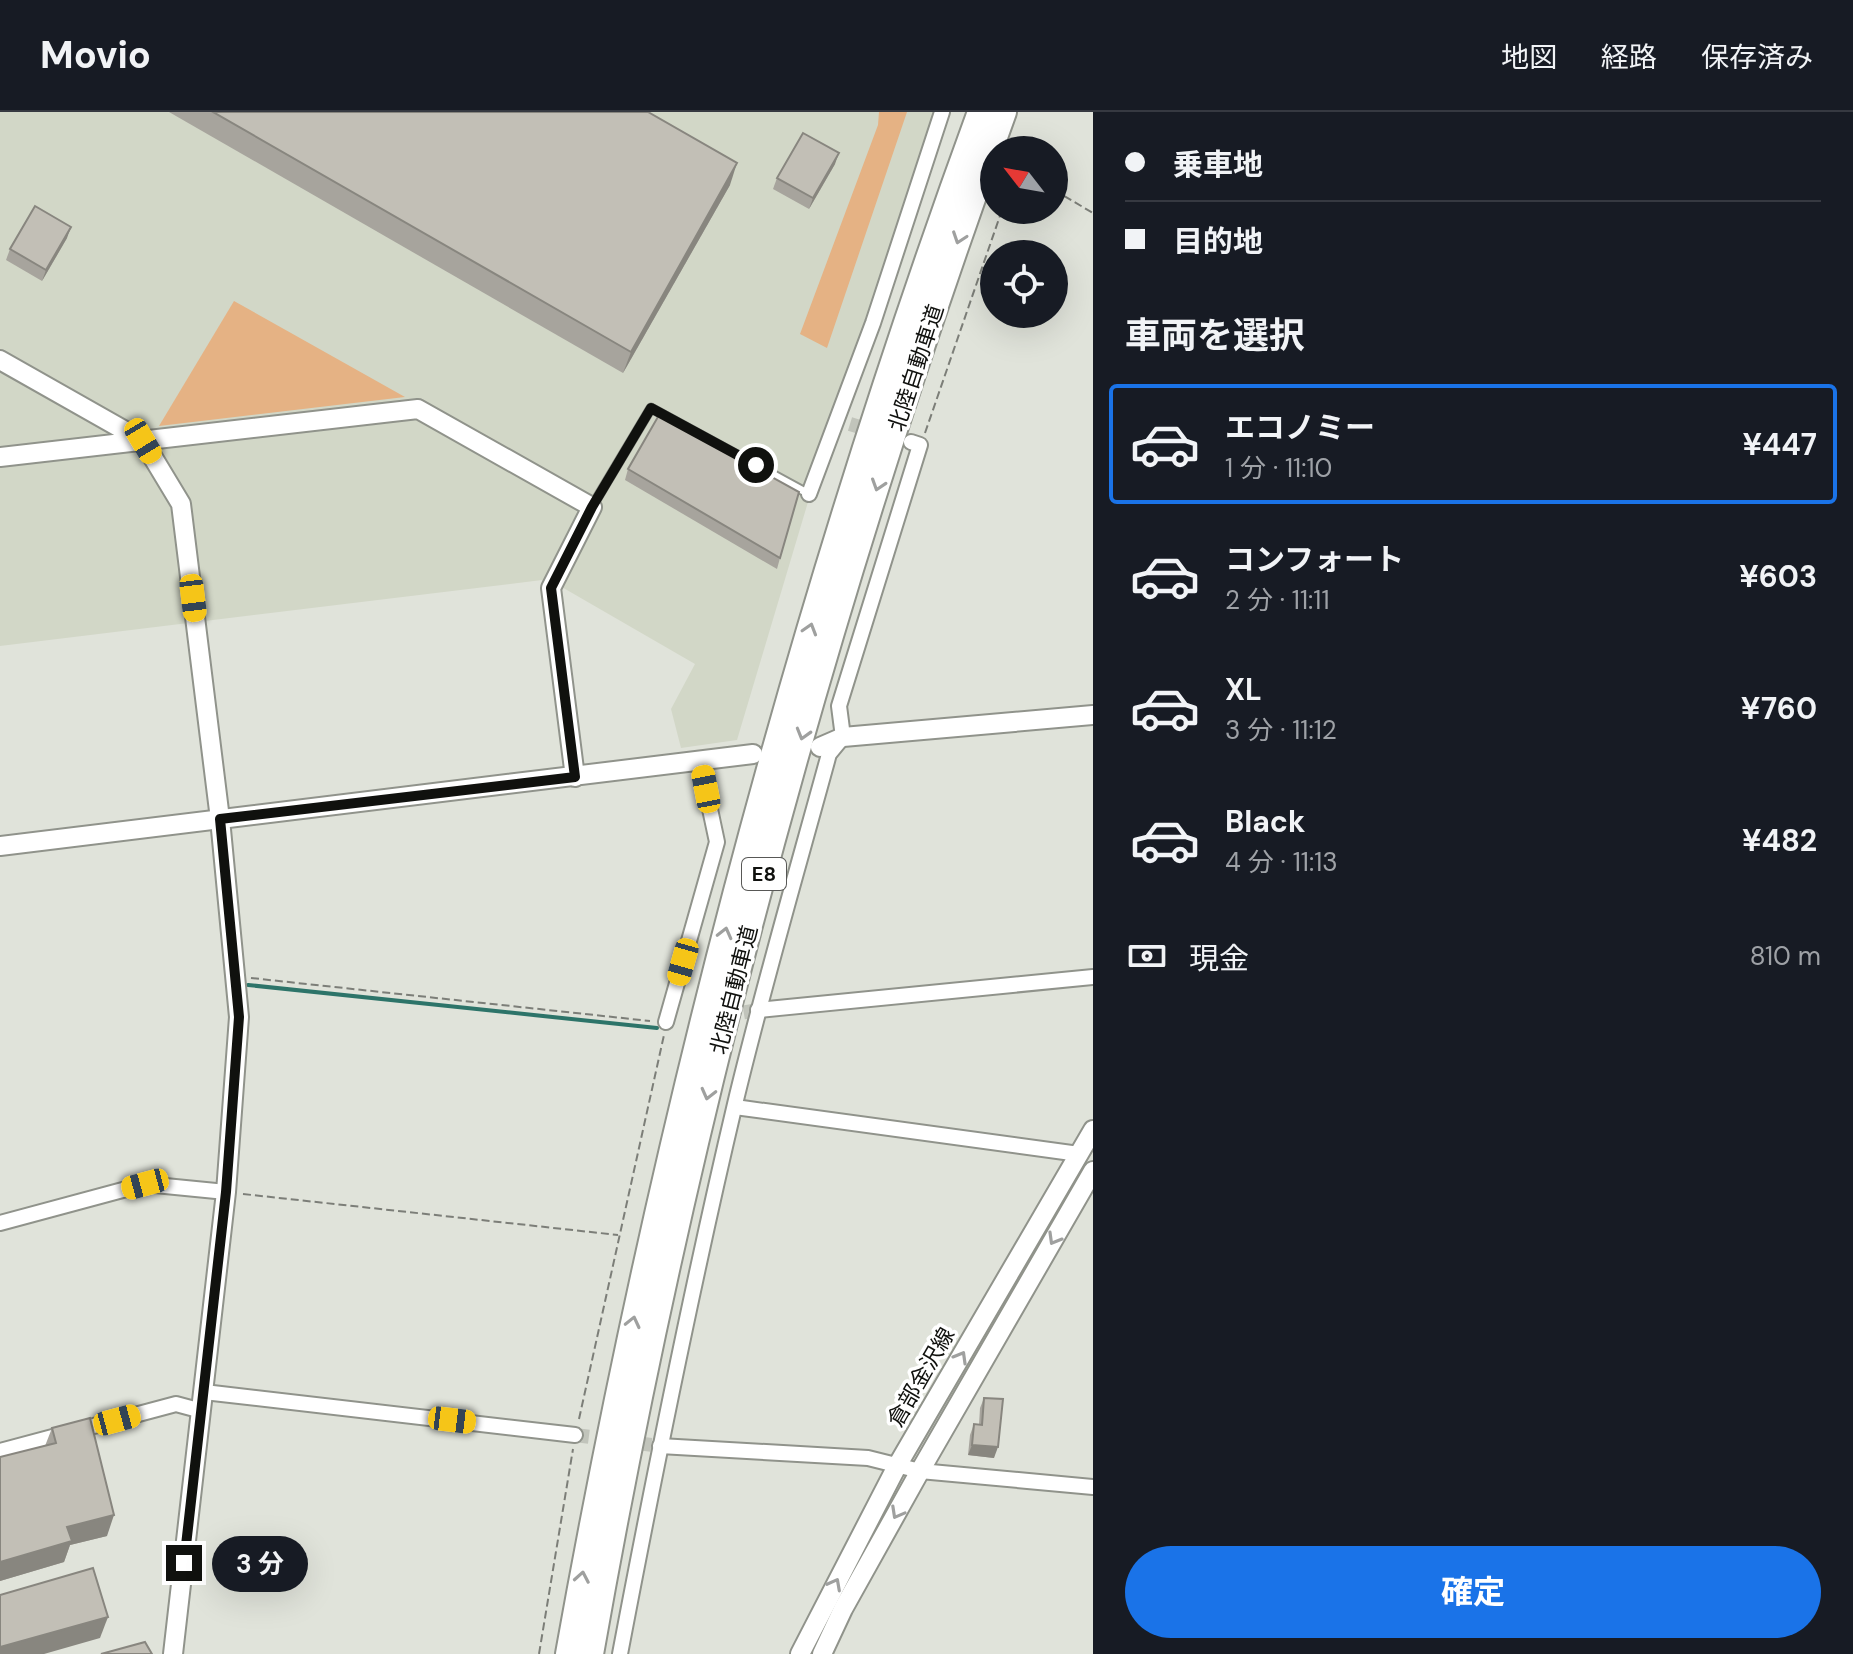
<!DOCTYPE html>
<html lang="ja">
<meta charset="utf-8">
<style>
body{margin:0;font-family:"DM Sans","Noto Sans JP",sans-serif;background:#20242c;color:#f1f3f6;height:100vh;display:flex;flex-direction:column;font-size:30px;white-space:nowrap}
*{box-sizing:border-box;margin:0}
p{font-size:26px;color:#9ea1a6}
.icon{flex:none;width:44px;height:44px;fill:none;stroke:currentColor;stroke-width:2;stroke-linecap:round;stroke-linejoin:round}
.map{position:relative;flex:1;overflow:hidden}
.panel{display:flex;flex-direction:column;background:#171b24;width:760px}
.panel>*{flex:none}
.top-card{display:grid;align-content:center;height:176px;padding:0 32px;background:#171b24}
.needle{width:52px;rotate:301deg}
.buttons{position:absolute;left:980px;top:24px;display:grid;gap:16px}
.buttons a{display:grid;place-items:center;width:88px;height:88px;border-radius:50%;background:#171b24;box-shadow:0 8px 32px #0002;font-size:40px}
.end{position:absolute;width:36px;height:36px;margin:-18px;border:10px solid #10110e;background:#fff;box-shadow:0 0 0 4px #fff}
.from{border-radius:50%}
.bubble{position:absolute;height:56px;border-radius:28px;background:#171b24;box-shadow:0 8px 32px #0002;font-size:26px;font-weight:700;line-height:56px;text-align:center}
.car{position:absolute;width:24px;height:48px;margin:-24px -12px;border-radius:10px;box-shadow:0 0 6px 2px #0007;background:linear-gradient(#f5c518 24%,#345 0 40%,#f5c518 0 76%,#345 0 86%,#f5c518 0)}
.top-card b{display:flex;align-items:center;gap:28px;height:76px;font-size:30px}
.top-card b+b{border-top:2px solid #363941}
.top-card i{width:20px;height:20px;background:#f1f3f6}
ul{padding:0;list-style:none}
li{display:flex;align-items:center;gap:24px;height:120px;margin:0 16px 12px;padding:0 16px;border:4px solid transparent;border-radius:8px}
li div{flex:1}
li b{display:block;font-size:30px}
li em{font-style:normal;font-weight:700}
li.selected{border-color:#1a73e8}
li>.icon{width:72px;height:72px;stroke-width:1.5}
h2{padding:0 32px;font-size:36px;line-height:96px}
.pay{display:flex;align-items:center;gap:20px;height:88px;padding:0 32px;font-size:30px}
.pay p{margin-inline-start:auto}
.action{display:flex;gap:16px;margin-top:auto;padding:16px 32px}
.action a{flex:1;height:92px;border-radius:48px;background:#1a73e8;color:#fff;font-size:32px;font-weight:700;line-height:92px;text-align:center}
header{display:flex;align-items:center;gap:48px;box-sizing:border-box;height:112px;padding:0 40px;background:#171b24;border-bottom:2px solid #363941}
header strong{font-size:38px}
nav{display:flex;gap:44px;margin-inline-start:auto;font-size:28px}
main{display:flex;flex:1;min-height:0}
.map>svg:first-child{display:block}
</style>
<header>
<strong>Movio</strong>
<nav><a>地図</a><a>経路</a><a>保存済み</a></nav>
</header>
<main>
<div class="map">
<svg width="1093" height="1542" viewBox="0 0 1093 1542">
<rect width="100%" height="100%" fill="#e0e3da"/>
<polygon fill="#d2d7c7" points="0,0 938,0 810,374 808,390 737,628 681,636 671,597 695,552 560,474 542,468 0,534"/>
<g fill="#e5b284">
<polygon points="879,0 907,0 827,236 800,222 878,13"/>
<polygon points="234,189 405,285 159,314"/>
</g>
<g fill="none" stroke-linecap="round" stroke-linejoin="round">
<polyline stroke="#2d7469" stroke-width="4" points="248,873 657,916"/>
<g stroke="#c1c4bb" stroke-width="14" stroke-dasharray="14 7" stroke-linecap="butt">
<polyline points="850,312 876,320"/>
<polyline points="723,904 758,898"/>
<polyline points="575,1323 660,1334"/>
</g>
<defs>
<polyline id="lane" points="593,393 651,296 809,382"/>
<g id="street">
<polyline points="809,382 873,211 942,0"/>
<polyline points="758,898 1093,865"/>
<polyline points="666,910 717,730 700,650"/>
<polyline points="735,995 1079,1042"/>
<polyline points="0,1111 145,1072 226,1080"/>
<polyline points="204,1280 575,1323"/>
<polyline points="660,1334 868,1346 920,1359 1093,1375"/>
<polyline points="0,1339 176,1292 202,1299"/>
<path d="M620,1542c35,-184 72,-368 115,-550 28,-117 62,-233 94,-350l14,-17 -4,-31 81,-261 -9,-3"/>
</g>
<g id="secondary">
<polyline points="0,248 143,329 181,392 220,707 239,905 226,1080 173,1542"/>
<polyline points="0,345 418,297 592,395 551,476 575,665"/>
<polyline points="820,635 843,625 1093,603"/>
<polyline points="0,734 753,642"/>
<polyline points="800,1542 897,1354 1093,1018"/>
<polyline points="822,1542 843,1497 920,1359 1093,1059"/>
</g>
<g id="highway">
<path d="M568,1542c94,-524 229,-1042 412,-1542"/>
<path d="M591,1542c92,-524 231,-1042 413,-1542"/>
</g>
</defs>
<use href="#lane" stroke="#90938b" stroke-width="11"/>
<use href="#street" stroke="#90938b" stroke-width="18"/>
<use href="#secondary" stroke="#90938b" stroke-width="22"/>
<use href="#highway" stroke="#90938b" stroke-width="28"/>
<g stroke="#7c7e78" stroke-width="2" stroke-dasharray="8 4" stroke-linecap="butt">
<polyline points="1054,78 1093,101"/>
<polyline points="925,321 1002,98"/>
<polyline points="251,866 650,909"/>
<polyline points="243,1082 618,1123"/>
<polyline points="579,1307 664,923"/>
<polyline points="539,1542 573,1337"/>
</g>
<use href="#lane" stroke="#fff" stroke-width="7"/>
<use href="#street" stroke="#fff" stroke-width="14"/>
<use href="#secondary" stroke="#fff" stroke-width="18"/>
<use href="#highway" stroke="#fff" stroke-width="24"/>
</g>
<g fill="#a7a49d">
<polygon points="169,0 648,0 730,73 623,261"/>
<polygon points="835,52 809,97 773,77 777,66"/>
<polygon points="67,126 42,169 6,148 10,137"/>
<polygon points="628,357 780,446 777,457 625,368"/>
<polygon points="984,1286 994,1346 968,1343 970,1323 974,1312 979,1313 980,1296"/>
<polygon points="52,1316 107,1424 70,1433 64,1450 0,1469 0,1345 45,1334"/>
</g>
<g fill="#88867f">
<polygon points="839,41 835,52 809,97 813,86"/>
<polygon points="737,51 730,73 623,261 631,240"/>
<polygon points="71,115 67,126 42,169 46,158"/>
<polygon points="972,1333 998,1335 994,1346 968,1343"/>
<polygon points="114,1403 107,1424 70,1433 64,1450 0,1469 0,1450 67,1415"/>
<polygon points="108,1505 100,1526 44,1542 0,1542 0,1535"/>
</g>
<g fill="#c2bfb6" stroke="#88867f" stroke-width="2">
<polygon points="213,0 648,0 737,51 631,240"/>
<polygon points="803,21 839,41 813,86 777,66"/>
<polygon points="35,94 71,115 46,158 10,137"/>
<polygon points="659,303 799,380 780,446 628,357"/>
<polygon points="984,1286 1003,1287 998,1335 972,1333 974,1312 982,1313"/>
<polygon points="90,1306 114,1403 67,1415 72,1429 0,1450 0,1345 56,1331 52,1316"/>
<polygon points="93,1456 108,1505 0,1535 0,1483"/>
<polygon points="145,1530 152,1542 101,1542"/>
</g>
<defs><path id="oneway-chevron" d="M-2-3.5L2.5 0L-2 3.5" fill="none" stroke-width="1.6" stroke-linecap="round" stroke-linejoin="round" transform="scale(2)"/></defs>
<g stroke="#9fa09f">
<use href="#oneway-chevron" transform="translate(959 126) rotate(109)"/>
<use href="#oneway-chevron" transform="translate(878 373) rotate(108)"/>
<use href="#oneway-chevron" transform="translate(810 517) rotate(-73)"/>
<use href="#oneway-chevron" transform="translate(803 622) rotate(106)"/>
<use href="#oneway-chevron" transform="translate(725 821) rotate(-76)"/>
<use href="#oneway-chevron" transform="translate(708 982) rotate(104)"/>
<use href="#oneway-chevron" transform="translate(1054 1127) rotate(120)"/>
<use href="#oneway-chevron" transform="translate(633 1210) rotate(-77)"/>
<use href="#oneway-chevron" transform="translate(961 1245) rotate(-60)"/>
<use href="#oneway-chevron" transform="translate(897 1401) rotate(119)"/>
<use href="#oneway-chevron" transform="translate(582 1465) rotate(-80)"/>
<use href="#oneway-chevron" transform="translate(835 1472) rotate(-62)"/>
</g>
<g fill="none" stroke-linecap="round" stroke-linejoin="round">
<polyline stroke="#10110e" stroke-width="10" points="184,1451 226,1080 239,905 220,707 575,665 551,476 592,395 651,296 756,353"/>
</g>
<g text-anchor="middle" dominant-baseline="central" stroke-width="7" stroke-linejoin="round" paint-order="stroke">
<rect fill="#fff" stroke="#585856" stroke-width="2" x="742" y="746" width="44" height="32" rx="6"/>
<g font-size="20" font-weight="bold" fill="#10110e">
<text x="764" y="762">E8</text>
</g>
<g font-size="22" fill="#10110e" stroke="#fff">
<text transform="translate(916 256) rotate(-72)">北陸自動車道</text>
<text transform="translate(734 878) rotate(-76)">北陸自動車道</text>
<text transform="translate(921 1265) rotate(-60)">倉部金沢線</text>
</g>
</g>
</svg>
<div class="buttons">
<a><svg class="needle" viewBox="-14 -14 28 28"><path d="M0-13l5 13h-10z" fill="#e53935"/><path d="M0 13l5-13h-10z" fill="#9ea1a6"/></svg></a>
<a><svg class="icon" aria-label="locate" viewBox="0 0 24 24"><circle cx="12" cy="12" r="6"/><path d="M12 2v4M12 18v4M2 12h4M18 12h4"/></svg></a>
</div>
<i class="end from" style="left:756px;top:353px"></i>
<i class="end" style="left:184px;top:1451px"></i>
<div class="bubble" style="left:212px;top:1424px;width:96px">3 分</div>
<i class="car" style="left:143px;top:329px;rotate:149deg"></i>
<i class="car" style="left:193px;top:486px;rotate:173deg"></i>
<i class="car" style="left:706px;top:677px;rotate:349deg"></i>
<i class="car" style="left:683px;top:850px;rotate:196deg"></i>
<i class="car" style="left:145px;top:1072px;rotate:255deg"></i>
<i class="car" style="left:117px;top:1308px;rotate:75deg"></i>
<i class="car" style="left:452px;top:1308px;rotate:97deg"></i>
</div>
<section class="panel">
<div class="top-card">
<b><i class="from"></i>乗車地</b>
<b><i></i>目的地</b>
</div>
<h2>車両を選択</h2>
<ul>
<li class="selected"><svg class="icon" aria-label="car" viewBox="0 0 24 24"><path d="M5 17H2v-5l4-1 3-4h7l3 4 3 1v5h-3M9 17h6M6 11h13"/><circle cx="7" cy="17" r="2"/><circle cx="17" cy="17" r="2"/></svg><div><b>エコノミー</b><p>1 分 · 11:10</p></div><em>¥447</em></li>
<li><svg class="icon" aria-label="car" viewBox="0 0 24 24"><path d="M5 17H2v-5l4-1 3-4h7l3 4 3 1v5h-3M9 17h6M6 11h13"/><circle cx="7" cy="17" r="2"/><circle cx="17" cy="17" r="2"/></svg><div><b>コンフォート</b><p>2 分 · 11:11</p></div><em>¥603</em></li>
<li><svg class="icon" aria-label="car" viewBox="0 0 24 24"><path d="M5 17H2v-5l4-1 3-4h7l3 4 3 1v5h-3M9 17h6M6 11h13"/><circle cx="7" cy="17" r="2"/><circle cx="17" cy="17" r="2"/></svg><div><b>XL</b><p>3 分 · 11:12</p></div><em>¥760</em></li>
<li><svg class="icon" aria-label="car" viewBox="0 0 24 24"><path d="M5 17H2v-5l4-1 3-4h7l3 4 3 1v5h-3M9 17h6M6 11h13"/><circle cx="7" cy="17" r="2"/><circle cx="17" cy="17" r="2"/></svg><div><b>Black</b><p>4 分 · 11:13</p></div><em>¥482</em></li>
</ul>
<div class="pay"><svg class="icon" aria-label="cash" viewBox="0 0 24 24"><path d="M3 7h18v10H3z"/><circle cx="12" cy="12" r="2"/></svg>現金<p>810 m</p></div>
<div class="action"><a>確定</a></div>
</section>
</main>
